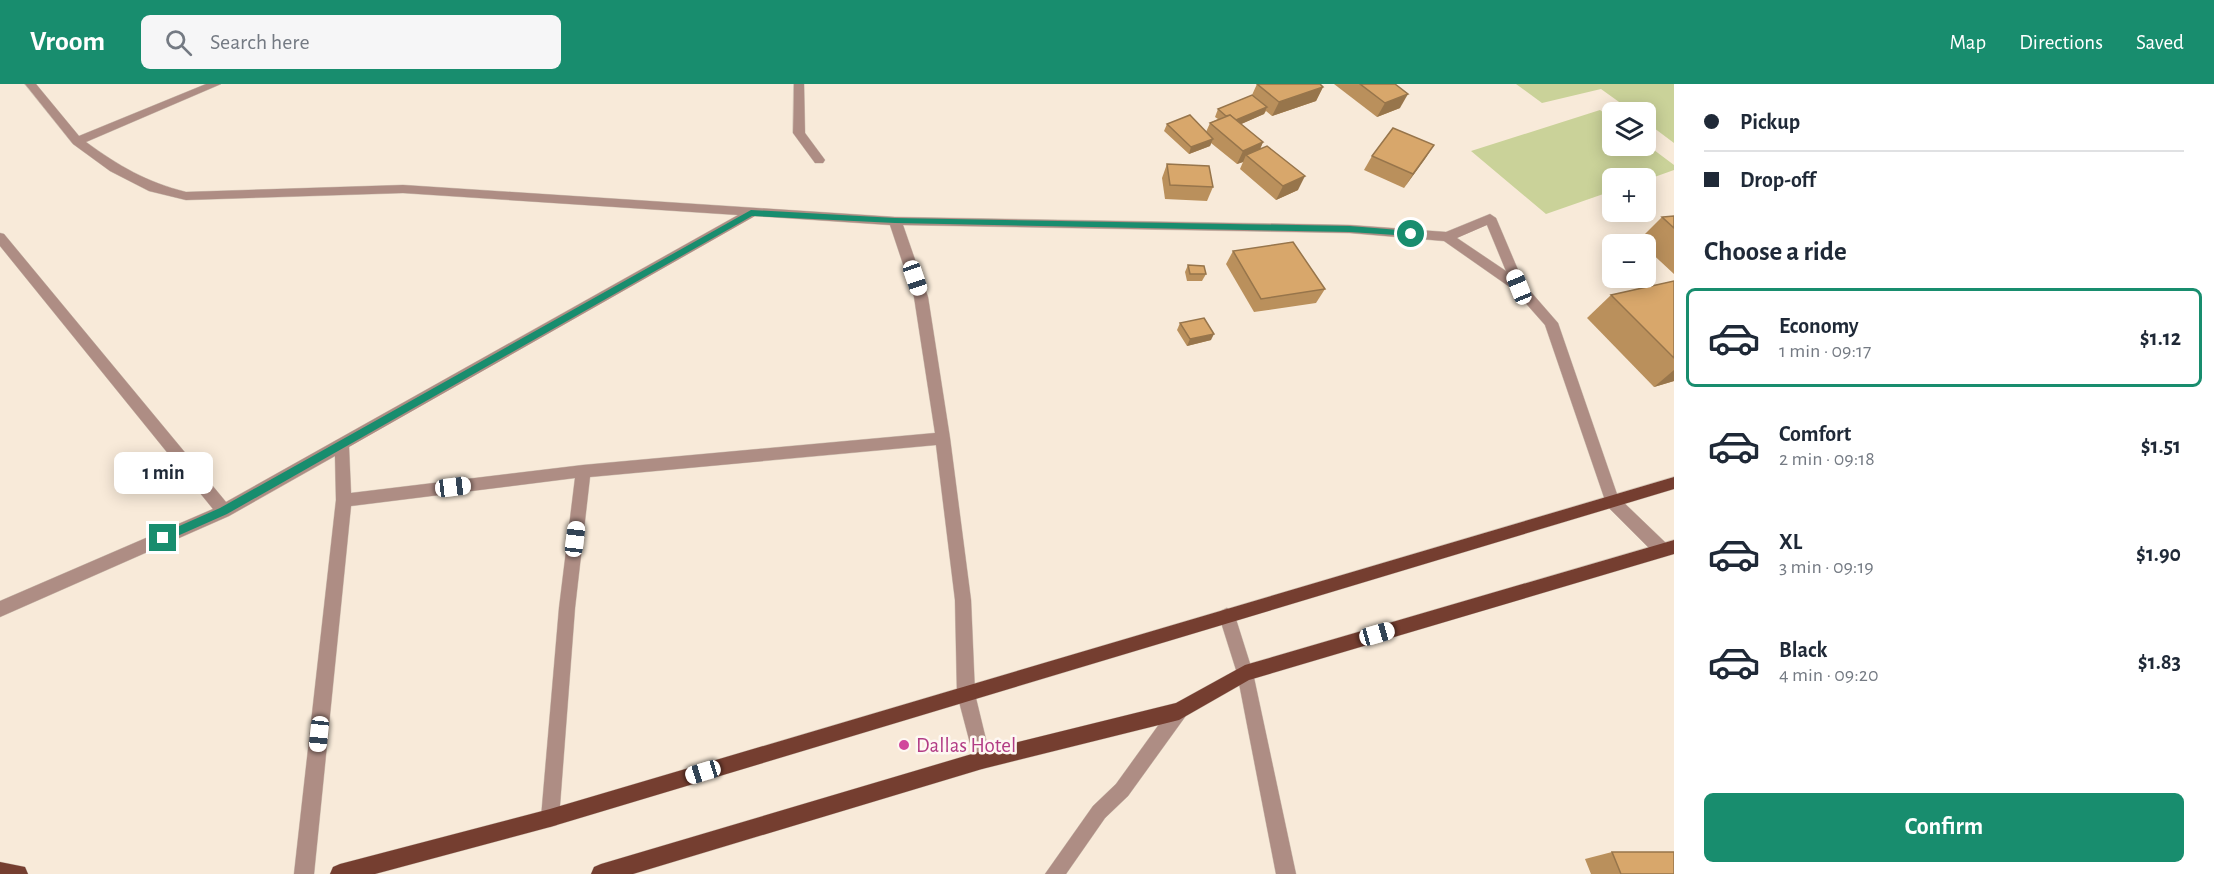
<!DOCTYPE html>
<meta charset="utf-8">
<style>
body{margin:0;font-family:"Alegreya Sans",sans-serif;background:#f6f6f7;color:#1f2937;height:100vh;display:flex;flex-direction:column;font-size:22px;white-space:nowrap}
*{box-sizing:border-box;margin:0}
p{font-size:20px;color:#747a83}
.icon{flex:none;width:33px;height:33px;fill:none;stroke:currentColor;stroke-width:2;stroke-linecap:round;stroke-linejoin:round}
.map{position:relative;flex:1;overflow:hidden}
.details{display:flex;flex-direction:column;background:#fff;width:540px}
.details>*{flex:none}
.guide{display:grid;align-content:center;height:132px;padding:0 30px;background:#fff}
.buttons{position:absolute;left:1602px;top:18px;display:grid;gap:12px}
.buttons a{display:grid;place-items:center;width:54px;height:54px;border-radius:9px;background:#fff;box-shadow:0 3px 15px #0003;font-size:30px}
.end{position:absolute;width:27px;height:27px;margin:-14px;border:8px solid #188d6e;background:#fff;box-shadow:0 0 0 3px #fff}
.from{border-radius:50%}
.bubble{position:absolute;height:42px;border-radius:9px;background:#fff;box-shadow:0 3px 15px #0003;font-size:20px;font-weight:600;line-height:42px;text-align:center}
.car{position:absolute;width:18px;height:36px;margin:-18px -9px;border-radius:8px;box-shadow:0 0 4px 2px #0007;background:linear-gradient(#fff 24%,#345 0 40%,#fff 0 76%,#345 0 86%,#fff 0)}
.guide b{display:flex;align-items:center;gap:21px;height:57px;font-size:22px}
.guide b+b{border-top:2px solid #e0e1e3}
.guide i{width:15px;height:15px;background:#1f2937}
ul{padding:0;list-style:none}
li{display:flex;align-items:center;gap:18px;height:99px;margin:0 12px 9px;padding:0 18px;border:3px solid transparent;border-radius:9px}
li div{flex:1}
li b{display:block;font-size:22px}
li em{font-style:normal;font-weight:600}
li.selected{border-color:#188d6e}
li>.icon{width:54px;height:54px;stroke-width:1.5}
h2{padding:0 30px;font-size:27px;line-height:72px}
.action{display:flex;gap:12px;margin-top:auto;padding:12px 30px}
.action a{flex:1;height:69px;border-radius:9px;background:#188d6e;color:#fff;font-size:24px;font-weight:600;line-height:69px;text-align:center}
header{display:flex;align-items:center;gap:36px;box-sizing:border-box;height:84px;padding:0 30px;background:#188d6e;color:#fff}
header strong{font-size:28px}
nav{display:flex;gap:33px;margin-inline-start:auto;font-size:21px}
.search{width:420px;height:54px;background:#f6f6f7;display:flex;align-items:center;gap:15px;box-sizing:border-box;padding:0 21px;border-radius:9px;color:#747a83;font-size:22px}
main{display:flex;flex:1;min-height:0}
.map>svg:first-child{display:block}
</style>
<header>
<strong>Vroom</strong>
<div class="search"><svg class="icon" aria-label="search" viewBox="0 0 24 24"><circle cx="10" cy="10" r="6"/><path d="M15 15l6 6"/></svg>Search here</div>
<nav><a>Map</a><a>Directions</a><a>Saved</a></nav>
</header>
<main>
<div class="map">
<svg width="1674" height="790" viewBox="0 0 1674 790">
<rect width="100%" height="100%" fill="#f8ead9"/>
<g fill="#cad299">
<polygon points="1516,0 1674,0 1674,59 1646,38 1646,28 1633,28 1601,5 1542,19"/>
<polygon points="1600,26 1612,35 1612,62 1646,62 1646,60 1674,81 1674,86 1646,96 1612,94 1612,107 1546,130 1471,67"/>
</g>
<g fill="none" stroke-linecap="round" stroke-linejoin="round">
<defs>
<g id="minor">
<path d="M25,0h11l43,52 127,-52h15l-135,58c33,24 60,40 100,50l217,-7 492,32 455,8 96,7 44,-18 6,4 28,66 34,39 60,174 50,48 2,5 -2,5 -6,2 -6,-2 -49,-49 -62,-181 -31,-35 -70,-49 -94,-8 -447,-8 25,72 22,141 21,162 4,94 16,66 -3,6 -6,3 -6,-3 -19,-72 -2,-94 -19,-155 -346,32 -15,131 -16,210 -2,7 -7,2 -7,-2 -2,-7 18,-210 16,-130 -224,28 -37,368h-20l42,-374 -1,-44 -106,60 -229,101v-16l213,-92 -213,-263v-13l4,1 222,268 512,-287 -335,-22 -217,7 -37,-9 -39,-20 -37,-27zM755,132l135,9 24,72 21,136 -352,32 -232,28 -2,-46zM1487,141l19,46 -49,-33z"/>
<polygon points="794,0 804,0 805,49 825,76 823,79 815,79 793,49"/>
<polygon points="1227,524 1233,527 1235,532 1253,589 1296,790 1276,790 1237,589 1219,532 1221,527"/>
<polygon points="1179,618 1185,621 1188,627 1185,633 1128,712 1105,734 1066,790 1045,790 1093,722 1116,700 1173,621"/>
</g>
<g id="major">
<polygon points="1674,393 1674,405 550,743 375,790 330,790 333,783 340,780 550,725"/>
<polygon points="1674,456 1674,470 1249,596 1179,636 982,685 633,790 591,790 594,783 601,780 982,667 1176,619 1245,581"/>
<polygon points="0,778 25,783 28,790 0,790"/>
</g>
</defs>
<use href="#minor" stroke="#d4c7b8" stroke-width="1"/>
<use href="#major" stroke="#d4c7b8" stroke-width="1"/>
<use href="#minor" fill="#ae8d84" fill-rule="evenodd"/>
<use href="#major" fill="#753e30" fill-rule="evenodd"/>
</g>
<g fill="#ba905c">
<polygon points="1257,0 1323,3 1316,17 1272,32 1266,27 1264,30 1241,40 1263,58 1260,65 1298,106 1276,116 1240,85 1243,78 1237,80 1211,59 1210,62 1189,70 1164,47 1167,40 1206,48 1210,39 1218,35 1215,33 1218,25 1252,11"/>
<polygon points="1334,0 1395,0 1400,24 1377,33"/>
<polygon points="1434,61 1404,104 1364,86 1372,72"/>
<polygon points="1167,80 1213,103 1207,117 1165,115 1162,94"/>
<polygon points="1674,132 1674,190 1646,164 1646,160 1642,160 1638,157 1662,133"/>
<polygon points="1233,167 1325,205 1316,219 1254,228 1226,180"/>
<polygon points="1188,181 1206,190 1202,197 1187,197 1185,188"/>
<polygon points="1674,197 1674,297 1654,303 1587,234 1611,211"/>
<polygon points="1180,239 1211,256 1187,262 1177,246"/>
<polygon points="1612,768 1674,790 1591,790 1585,775"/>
</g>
<g fill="#97754b">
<polygon points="1323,3 1316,17 1272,32 1279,18"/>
<polygon points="1408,10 1400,24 1377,33 1385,19"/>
<polygon points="1267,23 1264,30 1230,45 1233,37"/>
<polygon points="1213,55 1210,62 1189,70 1191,63"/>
<polygon points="1263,58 1257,72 1246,71 1243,78 1237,80 1243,67"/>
<polygon points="1434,61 1425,75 1404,104 1413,90"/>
<polygon points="1305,92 1298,106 1276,116 1283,102"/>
<polygon points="1214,250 1211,256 1187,262 1190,255"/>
<polygon points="1674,286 1674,297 1654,303"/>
</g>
<g fill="#d8a76b" stroke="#97754b" stroke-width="1.5">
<polygon points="1257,0 1320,0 1323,3 1279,18"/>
<polygon points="1360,0 1395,0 1408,10 1385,19"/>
<polygon points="1252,11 1267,23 1236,36 1230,31 1226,32 1218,25"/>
<polygon points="1190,31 1213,55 1191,63 1167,40"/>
<polygon points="1230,31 1263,58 1243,67 1210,39"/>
<polygon points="1393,44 1434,61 1413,90 1372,72"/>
<polygon points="1267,62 1305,92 1283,102 1246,71"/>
<polygon points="1167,80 1209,82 1213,103 1170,101"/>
<polygon points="1674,132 1674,144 1662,133"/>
<polygon points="1293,158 1325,205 1261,215 1233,167"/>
<polygon points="1188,181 1204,182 1206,190 1190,190"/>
<polygon points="1674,197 1674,274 1611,211"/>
<polygon points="1204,234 1214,250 1190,255 1180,239"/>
<polygon points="1612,768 1674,768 1674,790 1621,790"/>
</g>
<polygon fill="#188d6e" points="751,126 895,134 1350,142 1411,147 1415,150 1411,152 1350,148 895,139 752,132 227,430 166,457 159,457 159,451 220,424"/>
<circle fill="#d1479c" stroke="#fef8f2" stroke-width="2" cx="904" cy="661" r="6"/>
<g text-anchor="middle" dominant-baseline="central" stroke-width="5" stroke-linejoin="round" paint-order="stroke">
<g font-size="21" fill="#b23c85" stroke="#fef8f2" text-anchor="start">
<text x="916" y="661">Dallas Hotel</text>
</g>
</g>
</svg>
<div class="buttons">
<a><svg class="icon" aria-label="layers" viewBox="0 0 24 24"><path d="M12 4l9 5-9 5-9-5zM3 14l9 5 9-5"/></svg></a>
<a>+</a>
<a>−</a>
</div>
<i class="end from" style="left:1411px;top:150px"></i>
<i class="end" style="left:163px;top:454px"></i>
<div class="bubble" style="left:114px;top:368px;width:99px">1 min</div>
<i class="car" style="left:915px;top:194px;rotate:161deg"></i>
<i class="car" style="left:1519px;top:203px;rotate:338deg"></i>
<i class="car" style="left:453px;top:403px;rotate:83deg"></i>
<i class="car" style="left:575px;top:455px;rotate:7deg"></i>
<i class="car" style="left:1377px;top:550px;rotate:74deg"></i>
<i class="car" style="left:319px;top:650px;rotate:186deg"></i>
<i class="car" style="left:703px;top:688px;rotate:253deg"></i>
</div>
<section class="details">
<div class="guide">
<b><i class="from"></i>Pickup</b>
<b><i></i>Drop-off</b>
</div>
<h2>Choose a ride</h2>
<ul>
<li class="selected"><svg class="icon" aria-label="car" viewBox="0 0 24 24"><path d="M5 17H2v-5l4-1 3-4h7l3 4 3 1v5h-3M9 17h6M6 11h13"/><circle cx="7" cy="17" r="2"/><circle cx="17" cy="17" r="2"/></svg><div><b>Economy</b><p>1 min · 09:17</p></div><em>$1.12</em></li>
<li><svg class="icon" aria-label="car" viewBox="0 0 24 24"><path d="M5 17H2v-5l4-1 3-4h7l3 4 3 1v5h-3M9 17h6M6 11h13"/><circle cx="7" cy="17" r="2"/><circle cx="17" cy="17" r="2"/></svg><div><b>Comfort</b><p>2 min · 09:18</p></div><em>$1.51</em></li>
<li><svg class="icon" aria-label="car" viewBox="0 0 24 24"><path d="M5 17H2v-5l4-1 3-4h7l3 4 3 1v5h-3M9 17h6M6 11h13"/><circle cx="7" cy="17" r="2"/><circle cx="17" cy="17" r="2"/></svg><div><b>XL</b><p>3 min · 09:19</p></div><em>$1.90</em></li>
<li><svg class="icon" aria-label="car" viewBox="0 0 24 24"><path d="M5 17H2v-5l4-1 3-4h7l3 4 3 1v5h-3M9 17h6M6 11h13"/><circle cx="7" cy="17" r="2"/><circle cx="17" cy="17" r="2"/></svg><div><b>Black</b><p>4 min · 09:20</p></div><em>$1.83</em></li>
</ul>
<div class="action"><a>Confirm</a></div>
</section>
</main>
